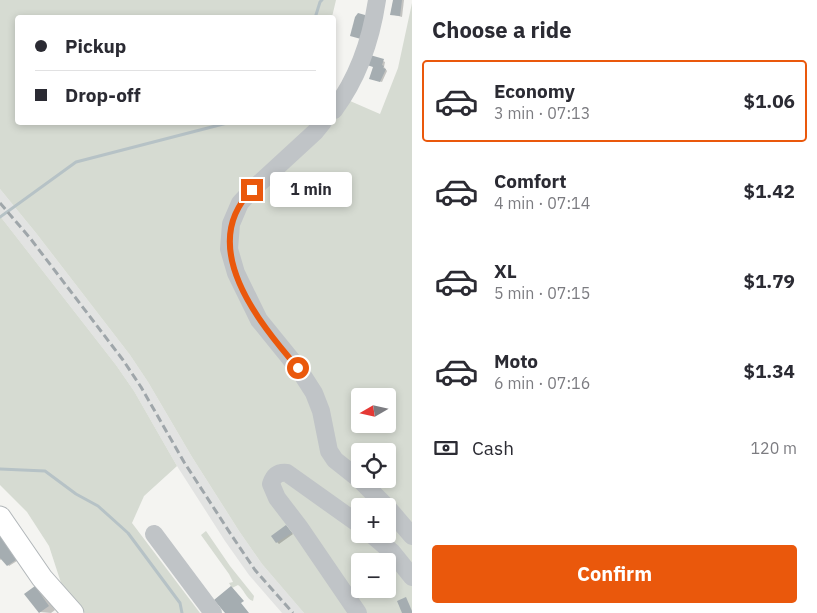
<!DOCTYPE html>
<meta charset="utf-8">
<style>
body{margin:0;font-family:"IBM Plex Sans",sans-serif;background:#f7f7f7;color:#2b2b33;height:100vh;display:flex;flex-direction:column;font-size:19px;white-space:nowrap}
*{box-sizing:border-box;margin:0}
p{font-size:16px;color:#7c7c81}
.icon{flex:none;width:28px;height:28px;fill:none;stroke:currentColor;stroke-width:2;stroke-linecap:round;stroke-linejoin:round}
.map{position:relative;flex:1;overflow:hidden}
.sheet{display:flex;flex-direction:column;background:#fff;width:405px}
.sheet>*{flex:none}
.hud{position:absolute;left:15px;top:15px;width:321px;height:110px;border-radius:5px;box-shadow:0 2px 8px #0003;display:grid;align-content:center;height:110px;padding:0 20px;background:#fff}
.needle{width:32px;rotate:261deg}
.controls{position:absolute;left:351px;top:388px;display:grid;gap:10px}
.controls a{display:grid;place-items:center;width:45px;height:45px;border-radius:5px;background:#fff;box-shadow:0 2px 8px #0003;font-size:25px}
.end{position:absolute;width:22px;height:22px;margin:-11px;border:6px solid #ea580c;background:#fff;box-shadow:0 0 0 2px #fff}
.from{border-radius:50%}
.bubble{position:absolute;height:35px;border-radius:5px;background:#fff;box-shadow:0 2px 8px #0003;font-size:16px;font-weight:700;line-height:35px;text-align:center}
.hud b{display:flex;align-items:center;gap:18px;height:48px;font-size:19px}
.hud b+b{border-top:1px solid #e1e1e2}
.hud i{width:12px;height:12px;background:#2b2b33}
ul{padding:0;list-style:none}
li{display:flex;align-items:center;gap:15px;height:82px;margin:0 10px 8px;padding:0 10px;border:2px solid transparent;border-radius:5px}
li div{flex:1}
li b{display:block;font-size:19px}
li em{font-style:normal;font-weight:700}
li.active{border-color:#ea580c}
li>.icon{width:45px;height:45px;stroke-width:1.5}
h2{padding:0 20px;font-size:22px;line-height:60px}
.pay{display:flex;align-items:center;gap:12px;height:55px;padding:0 20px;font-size:19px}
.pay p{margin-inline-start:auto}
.button{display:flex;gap:10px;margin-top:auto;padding:10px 20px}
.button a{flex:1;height:58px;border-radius:5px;background:#ea580c;color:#fff;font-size:20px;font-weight:700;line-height:58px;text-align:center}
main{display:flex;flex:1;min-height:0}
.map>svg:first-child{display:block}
</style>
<main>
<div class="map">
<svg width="412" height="613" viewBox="0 0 412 613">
<rect width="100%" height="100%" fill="#f4f4f1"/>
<polygon fill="#e2e3e2" points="0,189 36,233 130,355 148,382 192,457 239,531 262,564 304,613 282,613 249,575 225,541 177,466 134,391 116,365 0,216"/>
<g fill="#d6dbd2" fill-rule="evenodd">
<path d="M0,0h336l-4,17 -314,1v104h316v-28l46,20 18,-46 14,-65v610h-108l-42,-49 -23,-33 -47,-74 -44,-75 -18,-27 -94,-122 -36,-44zM360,396h28v28h-28zM360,451h28v28h-28zM360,506h28v28h-28zM360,561h28v28h-28z"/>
<polygon points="0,216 116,365 134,391 177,466 144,496 132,523 200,613 85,613 63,589 49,546 27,512 0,485"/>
<path d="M206,531l24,35 24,30 -1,5c-7,-2 -9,-12 -15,-16l-6,3 -3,-5 4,-1 -4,-8 -28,-39z"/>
</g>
<g fill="#0003">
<polygon points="394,0 404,0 402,17 391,14"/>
<polygon points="383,61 385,62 384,67 387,71 382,82 372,79"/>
<polygon points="286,526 293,534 279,544 277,542"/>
<polygon points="0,537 17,561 9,566 3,558 0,560"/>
<polygon points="35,588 42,592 55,610 51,613 40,612"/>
</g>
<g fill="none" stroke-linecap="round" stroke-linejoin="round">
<g stroke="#b6c2c6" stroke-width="3">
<polyline points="315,18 320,2 322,0"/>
<polyline points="0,217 76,162 231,122"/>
<polyline points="0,469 45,471 76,494 98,506 128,533 180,603 182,613"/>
</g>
</g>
<g fill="#a5adb1">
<polygon points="393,0 402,0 400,16 390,15"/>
<polygon points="358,13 365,15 366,20 361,39 350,36 355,17"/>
<polygon points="370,55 384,59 382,65 384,66 383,68 386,69 380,82 369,79 373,67 367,65"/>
<polygon points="286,525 292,533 276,543 271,536"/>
<polygon points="0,536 16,560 7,566 0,558"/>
<polygon points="35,586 49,606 39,613 24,594"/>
<polygon points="231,586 244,601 241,603 249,613 225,613 214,600"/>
<polygon points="406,597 412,611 412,613 402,613 397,601"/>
</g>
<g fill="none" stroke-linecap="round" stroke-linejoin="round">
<defs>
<polyline id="major" points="0,517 42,578 73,613"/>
</defs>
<use href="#major" stroke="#b1b6b9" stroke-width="23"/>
<g stroke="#c0c4c7" stroke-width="18">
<path d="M334,110c24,-32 37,-70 43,-110"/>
<polyline points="323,122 315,132 252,190 240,203 231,224 229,249 236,273 259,320 298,368 314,393 321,411 329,451 335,460 359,479 386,506"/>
<polyline points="388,508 412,536"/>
<polyline points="154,534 213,613"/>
<polyline points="371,534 392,552 412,577"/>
<path d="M358,613l-58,-85 -23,-30 -6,-14c3,-9 7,-12 16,-11l73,52"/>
</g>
<use href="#major" stroke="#fff" stroke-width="21"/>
<polyline stroke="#9fa6aa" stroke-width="3" stroke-dasharray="8 4" stroke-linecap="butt" points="0,203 30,238 123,360 141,387 184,462 232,536 255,570 293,613"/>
</g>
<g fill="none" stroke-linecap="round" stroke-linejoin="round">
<path stroke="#ea580c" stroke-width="6" d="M252,190c-56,56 7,133 46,178"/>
</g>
</svg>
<div class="controls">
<a><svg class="needle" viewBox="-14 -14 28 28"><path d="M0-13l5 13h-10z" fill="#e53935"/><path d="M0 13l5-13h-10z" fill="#7c7c81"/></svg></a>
<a><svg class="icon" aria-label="locate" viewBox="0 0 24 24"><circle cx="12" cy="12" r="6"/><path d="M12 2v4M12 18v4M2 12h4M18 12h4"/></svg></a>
<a>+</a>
<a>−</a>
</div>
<i class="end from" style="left:298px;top:368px"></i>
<i class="end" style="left:252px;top:190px"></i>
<div class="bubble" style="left:270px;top:172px;width:82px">1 min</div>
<div class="hud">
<b><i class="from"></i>Pickup</b>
<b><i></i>Drop-off</b>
</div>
</div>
<section class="sheet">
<h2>Choose a ride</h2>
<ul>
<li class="active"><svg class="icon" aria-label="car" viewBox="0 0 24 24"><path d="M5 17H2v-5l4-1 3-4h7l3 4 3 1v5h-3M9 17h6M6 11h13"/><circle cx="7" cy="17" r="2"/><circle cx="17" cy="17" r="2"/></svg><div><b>Economy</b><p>3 min · 07:13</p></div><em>$1.06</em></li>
<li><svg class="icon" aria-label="car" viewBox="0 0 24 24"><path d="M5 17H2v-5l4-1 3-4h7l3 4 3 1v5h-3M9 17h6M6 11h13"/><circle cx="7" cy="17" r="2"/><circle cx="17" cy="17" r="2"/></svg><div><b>Comfort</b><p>4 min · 07:14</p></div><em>$1.42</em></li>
<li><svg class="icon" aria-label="car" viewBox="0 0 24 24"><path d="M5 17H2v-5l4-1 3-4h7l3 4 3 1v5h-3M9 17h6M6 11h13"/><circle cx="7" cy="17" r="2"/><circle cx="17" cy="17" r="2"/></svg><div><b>XL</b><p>5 min · 07:15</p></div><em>$1.79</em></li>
<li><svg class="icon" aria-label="car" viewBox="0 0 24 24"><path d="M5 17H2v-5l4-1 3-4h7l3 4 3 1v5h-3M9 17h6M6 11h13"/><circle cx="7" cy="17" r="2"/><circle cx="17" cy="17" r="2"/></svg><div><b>Moto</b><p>6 min · 07:16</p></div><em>$1.34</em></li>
</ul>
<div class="pay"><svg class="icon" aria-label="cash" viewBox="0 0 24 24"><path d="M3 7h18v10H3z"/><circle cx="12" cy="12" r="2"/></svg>Cash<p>120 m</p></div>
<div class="button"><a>Confirm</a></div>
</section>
</main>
